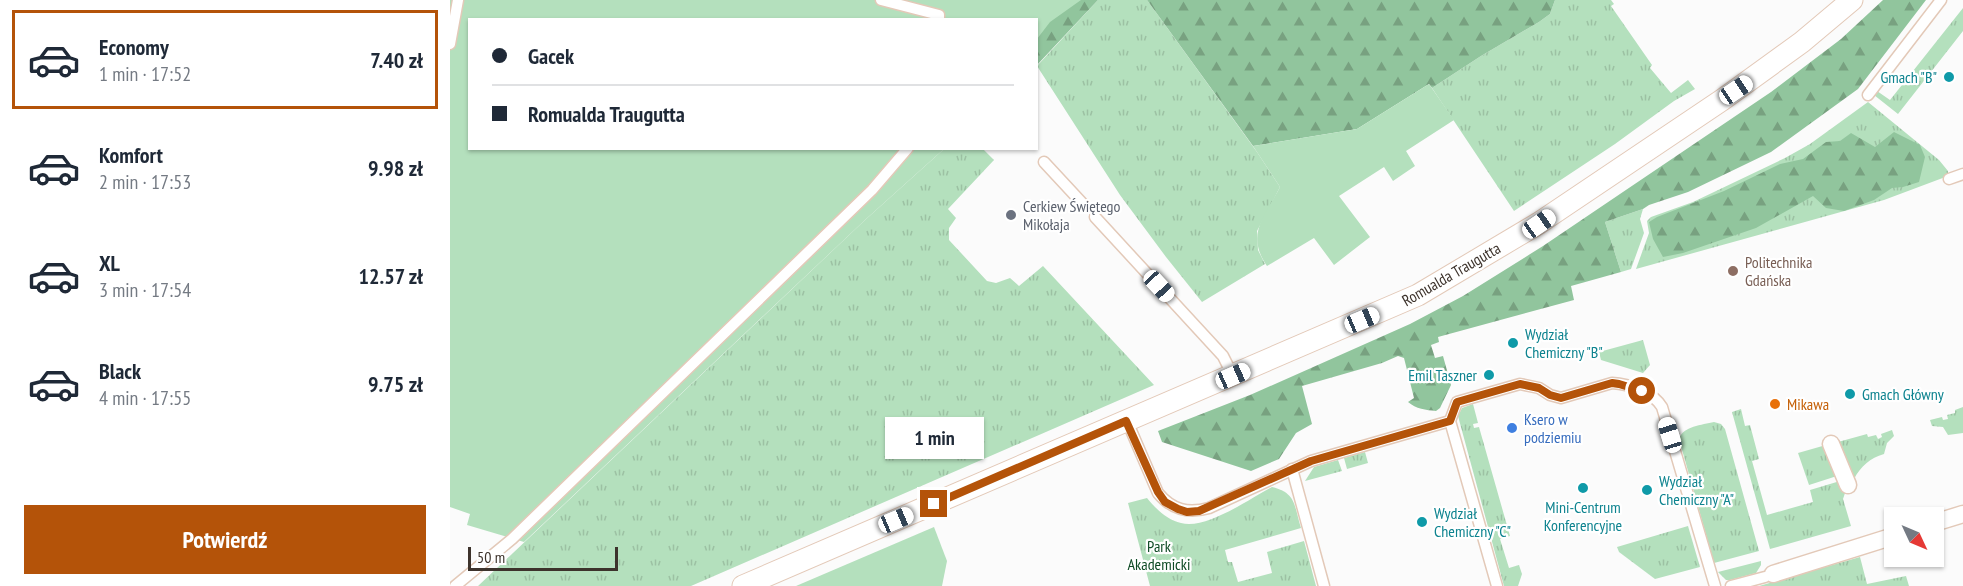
<!DOCTYPE html>
<html lang="pl">
<meta charset="utf-8">
<style>
body{margin:0;font-family:"PT Sans Narrow",sans-serif;background:#f2f2f3;color:#1f2937;height:100vh;display:flex;flex-direction:column;font-size:22px;white-space:nowrap}
*{box-sizing:border-box;margin:0}
p{font-size:20px;color:#747a83}
.icon{flex:none;width:33px;height:33px;fill:none;stroke:currentColor;stroke-width:2;stroke-linecap:round;stroke-linejoin:round}
.map{position:relative;flex:1;overflow:hidden}
.panel{display:flex;flex-direction:column;background:#fff;width:450px}
.panel>*{flex:none}
.guide{position:absolute;left:18px;top:18px;width:570px;height:132px;border-radius:0px;box-shadow:0 2px 4px #0004;display:grid;align-content:center;height:132px;padding:0 24px;background:#fff}
.needle{width:39px;rotate:134deg}
.controls{position:absolute;left:1434px;top:507px;display:grid;gap:12px}
.controls a{display:grid;place-items:center;width:60px;height:60px;border-radius:0px;background:#fff;box-shadow:0 2px 4px #0004;font-size:30px}
.scale{position:absolute;left:18px;bottom:15px;width:150px;box-sizing:border-box;padding-left:6px;border:3px solid #3d332c;border-top:0;font-size:16px;line-height:21px;white-space:nowrap;color:#3d332c;-webkit-text-stroke:4px #fff;paint-order:stroke}
.end{position:absolute;width:27px;height:27px;margin:-14px;border:8px solid #b45309;background:#fff;box-shadow:0 0 0 3px #fff}
.from{border-radius:50%}
.bubble{position:absolute;height:42px;border-radius:0px;background:#fff;box-shadow:0 2px 4px #0004;font-size:20px;font-weight:700;line-height:42px;text-align:center}
.car{position:absolute;width:18px;height:36px;margin:-18px -9px;border-radius:8px;box-shadow:0 0 4px 2px #0007;background:linear-gradient(#fff 24%,#345 0 40%,#fff 0 76%,#345 0 86%,#fff 0)}
.guide b{display:flex;align-items:center;gap:21px;height:57px;font-size:22px}
.guide b+b{border-top:2px solid #e0e1e3}
.guide i{width:15px;height:15px;background:#1f2937}
ul{padding:10px 0 0;list-style:none}
li{display:flex;align-items:center;gap:18px;height:99px;margin:0 12px 9px;padding:0 12px;border:3px solid transparent;border-radius:0px}
li div{flex:1}
li b{display:block;font-size:22px}
li em{font-style:normal;font-weight:700}
li.active{border-color:#b45309}
li>.icon{width:54px;height:54px;stroke-width:1.5}
.cta{display:flex;gap:12px;margin-top:auto;padding:12px 24px}
.cta a{flex:1;height:69px;border-radius:0px;background:#b45309;color:#fff;font-size:24px;font-weight:700;line-height:69px;text-align:center}
main{display:flex;flex:1;min-height:0}
.map>svg:first-child{display:block}
</style>
<main>
<section class="panel">
<ul>
<li class="active"><svg class="icon" aria-label="car" viewBox="0 0 24 24"><path d="M5 17H2v-5l4-1 3-4h7l3 4 3 1v5h-3M9 17h6M6 11h13"/><circle cx="7" cy="17" r="2"/><circle cx="17" cy="17" r="2"/></svg><div><b>Economy</b><p>1 min · 17:52</p></div><em>7.40 zł</em></li>
<li><svg class="icon" aria-label="car" viewBox="0 0 24 24"><path d="M5 17H2v-5l4-1 3-4h7l3 4 3 1v5h-3M9 17h6M6 11h13"/><circle cx="7" cy="17" r="2"/><circle cx="17" cy="17" r="2"/></svg><div><b>Komfort</b><p>2 min · 17:53</p></div><em>9.98 zł</em></li>
<li><svg class="icon" aria-label="car" viewBox="0 0 24 24"><path d="M5 17H2v-5l4-1 3-4h7l3 4 3 1v5h-3M9 17h6M6 11h13"/><circle cx="7" cy="17" r="2"/><circle cx="17" cy="17" r="2"/></svg><div><b>XL</b><p>3 min · 17:54</p></div><em>12.57 zł</em></li>
<li><svg class="icon" aria-label="car" viewBox="0 0 24 24"><path d="M5 17H2v-5l4-1 3-4h7l3 4 3 1v5h-3M9 17h6M6 11h13"/><circle cx="7" cy="17" r="2"/><circle cx="17" cy="17" r="2"/></svg><div><b>Black</b><p>4 min · 17:55</p></div><em>9.75 zł</em></li>
</ul>
<div class="cta"><a>Potwierdź</a></div>
</section>
<div class="map">
<svg width="1513" height="586" viewBox="0 0 1513 586">
<defs>
<pattern id="grass-tufts" width="24" height="20" patternUnits="userSpaceOnUse" patternTransform="scale(1.5)"><rect width="24" height="20" fill="#b4e0bd"/><path d="M3 7l-1-3M5 7V3M7 7l1-3M15 17l-1-3M17 17v-4M19 17l1-3" fill="none" stroke="#9cc1a3"/></pattern>
<pattern id="forest-firs" width="22" height="20" patternUnits="userSpaceOnUse" patternTransform="scale(1.5)"><rect width="22" height="20" fill="#91c59d"/><path d="M5 1l3.5 6h-7zM16 11l3.5 6h-7z" fill="#78a180"/></pattern>
</defs>
<rect width="100%" height="100%" fill="#fbfbfb"/>
<g fill="url(#grass-tufts)">
<polygon points="648,0 697,0 807,152 830,187 807,231 808,250 815,264 752,302 716,257 670,195 587,66"/>
<polygon points="1105,0 1161,0 1164,4 1161,6 1202,65 1200,68 1221,93 1238,80 1245,89 1224,101 1165,144 1064,211 982,88 1031,56 1089,22 1100,14"/>
<polygon points="1513,8 1513,31 1448,114 1424,95 1427,91 1440,100"/>
<polygon points="1418,102 1489,160 1498,171 1498,176 1434,200 1186,269 1199,233 1197,221 1201,217 1243,202 1335,158 1360,144"/>
<polygon points="494,149 533,149 544,160 498,209 506,218 499,228 499,240 537,281 546,283 560,278 569,286 593,266 704,385 241,586 28,586 415,220"/>
<polygon points="1193,209 1190,219 1194,233 1181,269 1171,272 1155,222"/>
<polygon points="1193,340 1200,365 1193,373 1151,360 1149,352"/>
<polygon points="1023,404 1028,423 1023,424 1024,428 1029,427 1060,536 1050,539 1059,568 1069,565 1072,574 1068,586 1054,586 1008,416 1012,408"/>
<polygon points="1513,407 1513,433 1498,435 1493,427 1482,426 1480,420 1492,417 1493,420 1498,419 1497,415 1505,413 1505,410"/>
<polygon points="1291,409 1295,426 1300,425 1309,459 1302,461 1317,515 1363,502 1360,490 1390,481 1396,490 1393,499 1401,526 1320,549 1282,412"/>
<path d="M1264,422l7,2 4,5 34,122 -45,12 -35,-124c4,-13 23,-14 35,-17z"/>
<path d="M1442,430l2,6 -7,7 -3,11c-14,4 -23,12 -30,25l-16,-37 29,-8 1,3 8,-2 2,4 4,-2 -1,-3z"/>
<polygon points="1376,445 1387,476 1359,485 1348,453"/>
<polygon points="915,452 918,463 897,469 894,458"/>
<polygon points="888,460 892,471 855,481 864,467"/>
<path d="M822,487c25,6 22,19 29,41l-76,22 3,12h4l6,20 34,-9 -5,-21 37,-11 12,45h-166l-22,-83 19,-5c8,10 20,22 34,25 25,7 68,-24 91,-36z"/>
<polygon points="1238,526 1250,567 1205,579 1169,552 1167,547"/>
<polygon points="1410,557 1417,584 1456,576 1459,586 1309,586"/>
<polygon points="1311,561 1311,565 1306,573 1280,580 1276,580 1268,572"/>
</g>
<g fill="url(#forest-firs)">
<polygon points="598,0 648,0 587,65 586,20 581,20"/>
<polygon points="697,0 1105,0 1100,14 1089,22 1031,56 982,88 979,84 907,129 803,146"/>
<path d="M1433,0h43l-68,89 -87,63 -83,40 -39,13 -6,4 -38,13 16,50 -50,14 3,14 -136,37 1,5 -8,3 4,13 8,-2 8,29 -11,23 -4,3c-10,-1 -20,-2 -28,-9l6,-4 -10,-40 -6,-2 -16,7 -80,23 10,38 -16,9 -17,26 -28,12 -89,-29 -4,-11 92,-36 160,-71 53,-28 80,-50 228,-154 70,-53z"/>
<polygon points="1444,132 1470,145 1475,157 1469,182 1453,187 1442,188 1424,200 1394,211 1376,208 1363,196 1306,228 1233,253 1213,257 1203,239 1199,222 1207,217 1274,191 1330,164 1353,159 1376,142 1390,141 1401,133 1425,147"/>
</g>
<g fill="#b4e0bd">
<polygon points="0,0 631,0 600,22 587,39 586,20 20,20 20,148 494,149 415,220 74,542 17,525 20,514 0,507"/>
<path d="M979,84l25,36 -48,31 9,15 -22,15 -9,-14 -45,29 31,41 -36,28 -20,-27 -47,28c-22,-32 -2,-50 13,-79l-27,-41 104,-17z"/>
<polygon points="484,527 497,561 492,586 346,586"/>
</g>
<g fill="none" stroke-linecap="round" stroke-linejoin="round">
<defs>
<g id="service">
<polyline points="431,0 489,15 489,20"/>
<polyline points="0,44 8,0"/>
<polyline points="1418,95 1491,0"/>
<polyline points="594,162 633,204"/>
<polyline points="1499,179 1513,174"/>
<polyline points="645,217 773,356 783,376"/>
<path d="M677,421l31,72c14,17 30,21 51,15l102,-47 139,-40"/>
<polyline points="842,469 874,586"/>
<polyline points="5,586 62,539 422,190 458,148"/>
<path d="M1047,586l-47,-165 7,-19 63,-18 19,4 11,7 11,3 51,-15c17,1 41,9 50,24l53,179"/>
<polyline points="1281,586 1315,577"/>
</g>
<g id="pedestrian">
<polyline points="1381,444 1398,485"/>
<polyline points="1484,523 1513,514"/>
<polyline points="1323,574 1444,536"/>
</g>
<polyline id="minor" points="293,586 968,295 1089,223 1272,100 1352,42 1402,0"/>
</defs>
<use href="#service" stroke="#e3c9b8" stroke-width="13"/>
<use href="#pedestrian" stroke="#e3c9b8" stroke-width="19"/>
<use href="#minor" stroke="#e3c9b8" stroke-width="23"/>
<use href="#service" stroke="#fff" stroke-width="10"/>
<use href="#pedestrian" stroke="#fff" stroke-width="16"/>
<use href="#minor" stroke="#fff" stroke-width="21"/>
</g>
<g fill="none" stroke-linecap="round" stroke-linejoin="round">
<polyline stroke="#b45309" stroke-width="8" points="484,504 676,421 708,492 715,502 728,509 737,512 749,511 861,461 1000,421 1007,402 1070,384 1089,388 1100,395 1111,398 1162,383 1169,384 1192,391"/>
</g>
<g fill="#0f9aa8" stroke="#fff" stroke-width="2">
<circle cx="1499" cy="77" r="6"/>
<circle cx="1063" cy="343" r="6"/>
<circle cx="1039" cy="375" r="6"/>
<circle cx="1400" cy="394" r="6"/>
<circle cx="1133" cy="488" r="6"/>
<circle cx="1197" cy="490" r="6"/>
<circle cx="972" cy="522" r="6"/>
</g>
<circle fill="#6b7280" stroke="#fff" stroke-width="2" cx="561" cy="215" r="6"/>
<circle fill="#8d6e63" stroke="#fff" stroke-width="2" cx="1283" cy="271" r="6"/>
<circle fill="#e8710a" stroke="#fff" stroke-width="2" cx="1325" cy="404" r="6"/>
<circle fill="#3f7fe0" stroke="#fff" stroke-width="2" cx="1062" cy="428" r="6"/>
<g text-anchor="middle" dominant-baseline="central" stroke-width="4.5" stroke-linejoin="round" paint-order="stroke">
<g font-size="16" fill="#0d838f" stroke="#fff" text-anchor="start">
<text x="1487" y="77" text-anchor="end">Gmach "B"</text>
<text x="1075" y="334">Wydział<tspan x="1075" dy="18">Chemiczny "B"</tspan></text>
<text x="1027" y="375" text-anchor="end">Emil Taszner</text>
<text x="1412" y="394">Gmach Główny</text>
<text x="1209" y="481">Wydział<tspan x="1209" dy="18">Chemiczny "A"</tspan></text>
<text x="1133" y="507" text-anchor="middle">Mini-Centrum<tspan x="1133" dy="18">Konferencyjne</tspan></text>
<text x="984" y="513">Wydział<tspan x="984" dy="18">Chemiczny "C"</tspan></text>
</g>
<g font-size="16" fill="#5b616d" stroke="#fff" text-anchor="start">
<text x="573" y="206">Cerkiew Świętego<tspan x="573" dy="18">Mikołaja</tspan></text>
</g>
<g font-size="16" fill="#785e54" stroke="#fff" text-anchor="start">
<text x="1295" y="262">Politechnika<tspan x="1295" dy="18">Gdańska</tspan></text>
</g>
<g font-size="16" fill="#3d332c" stroke="#fff">
<text transform="translate(1001 274) rotate(-30)">Romualda Traugutta</text>
</g>
<g font-size="16" fill="#c56008" stroke="#fff" text-anchor="start">
<text x="1337" y="404">Mikawa</text>
</g>
<g font-size="16" fill="#366cbe" stroke="#fff" text-anchor="start">
<text x="1074" y="419">Ksero w<tspan x="1074" dy="18">podziemiu</tspan></text>
</g>
<g font-size="16" fill="#0e4a24" stroke="#fff">
<text x="709" y="546">Park<tspan x="709" dy="18">Akademicki</tspan></text>
</g>
</g>
</svg>
<div class="controls">
<a><svg class="needle" viewBox="-14 -14 28 28"><path d="M0-13l5 13h-10z" fill="#e53935"/><path d="M0 13l5-13h-10z" fill="#747a83"/></svg></a>
</div>
<div class="scale">50 m</div>
<i class="end from" style="left:1192px;top:391px"></i>
<i class="end" style="left:484px;top:504px"></i>
<div class="bubble" style="left:435px;top:417px;width:99px">1 min</div>
<i class="car" style="left:1286px;top:90px;rotate:56deg"></i>
<i class="car" style="left:1089px;top:224px;rotate:55deg"></i>
<i class="car" style="left:709px;top:286px;rotate:137deg"></i>
<i class="car" style="left:912px;top:320px;rotate:67deg"></i>
<i class="car" style="left:783px;top:376px;rotate:66deg"></i>
<i class="car" style="left:1220px;top:435px;rotate:343deg"></i>
<i class="car" style="left:446px;top:520px;rotate:67deg"></i>
<div class="guide">
<b><i class="from"></i>Gacek</b>
<b><i></i>Romualda Traugutta</b>
</div>
</div>
</main>
